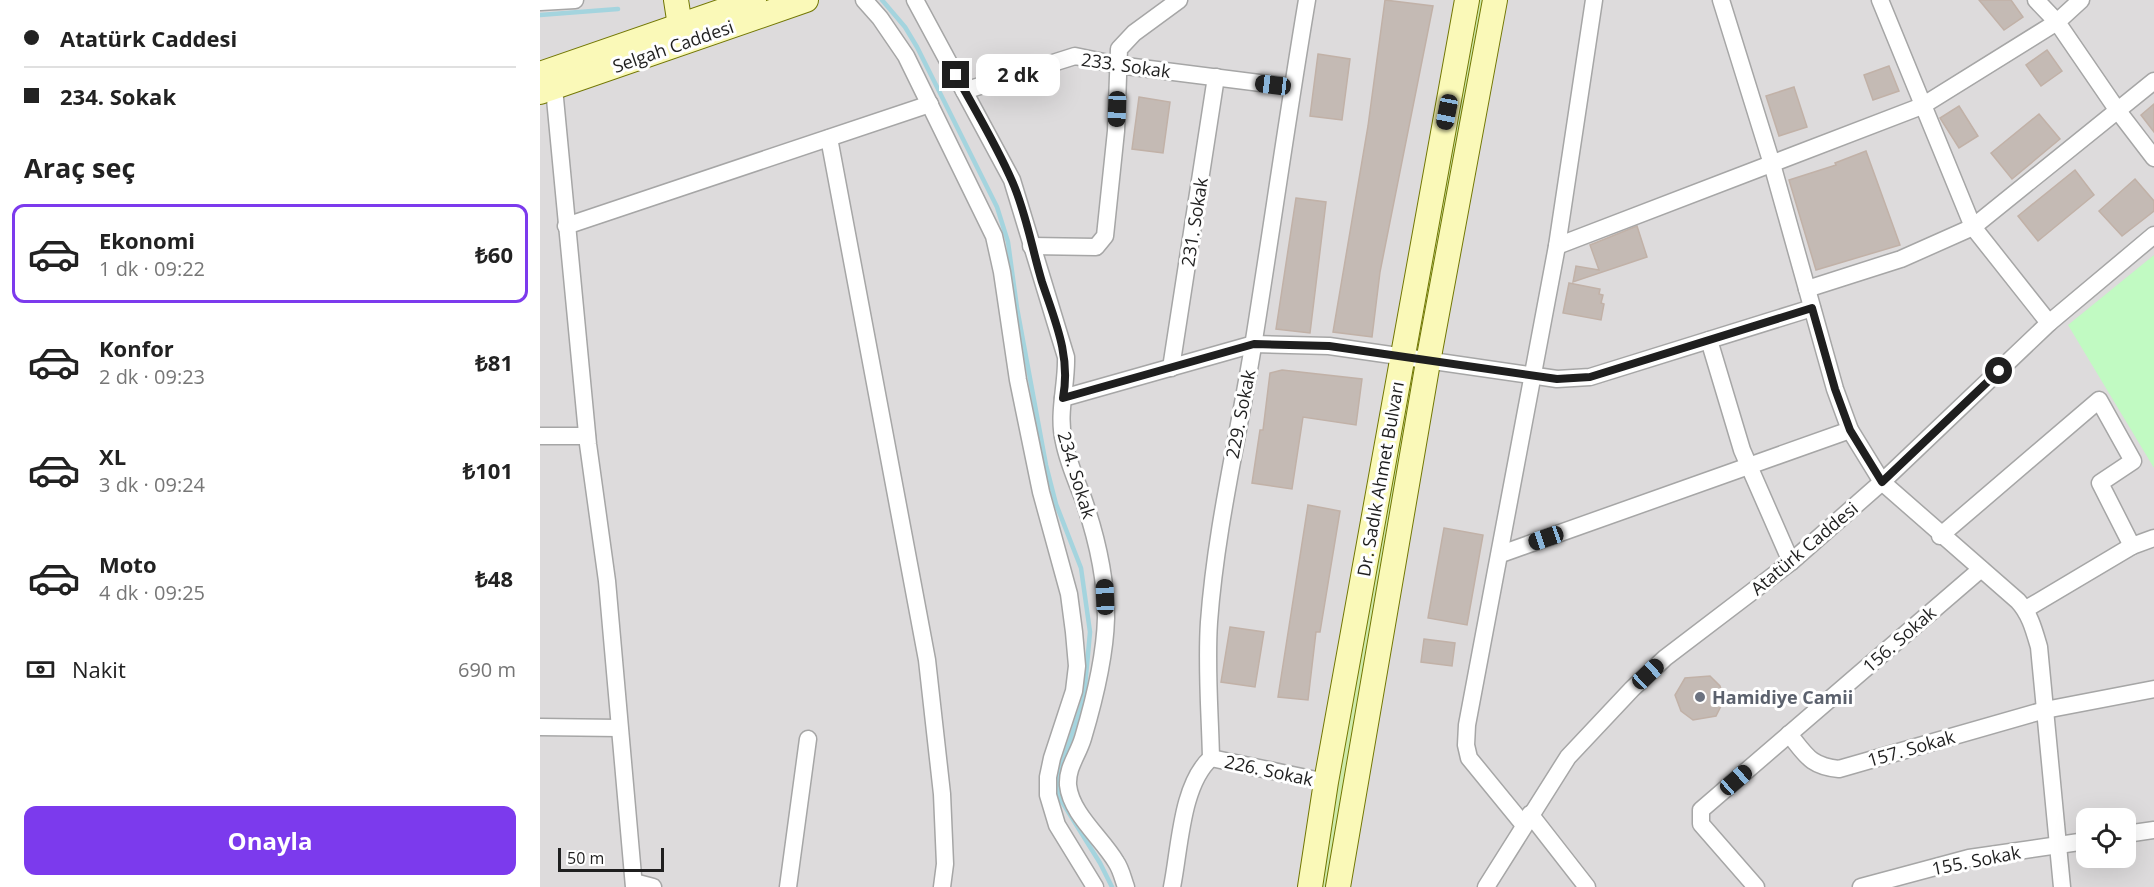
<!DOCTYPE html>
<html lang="tr">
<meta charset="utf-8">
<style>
body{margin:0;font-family:"Open Sans",sans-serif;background:#f6f6f6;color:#222;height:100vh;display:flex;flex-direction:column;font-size:22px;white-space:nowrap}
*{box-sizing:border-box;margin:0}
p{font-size:20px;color:#767676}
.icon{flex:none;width:33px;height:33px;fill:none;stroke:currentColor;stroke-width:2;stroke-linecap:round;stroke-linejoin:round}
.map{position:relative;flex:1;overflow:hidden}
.side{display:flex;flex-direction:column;background:#fff;width:540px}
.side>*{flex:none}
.guide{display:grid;align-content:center;height:132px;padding:0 24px;background:#fff}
.controls{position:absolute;left:1536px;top:808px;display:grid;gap:12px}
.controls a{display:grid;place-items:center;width:60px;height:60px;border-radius:12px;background:#fff;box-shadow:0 6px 24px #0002;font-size:30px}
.scale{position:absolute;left:18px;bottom:15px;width:106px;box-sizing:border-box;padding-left:6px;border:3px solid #1f1f1f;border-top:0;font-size:16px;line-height:21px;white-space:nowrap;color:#1f1f1f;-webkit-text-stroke:4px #fff;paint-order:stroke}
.end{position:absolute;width:27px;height:27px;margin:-14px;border:8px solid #1f1f1f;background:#fff;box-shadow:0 0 0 3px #fff}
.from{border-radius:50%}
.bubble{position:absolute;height:42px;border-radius:12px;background:#fff;box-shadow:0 6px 24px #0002;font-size:20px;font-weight:700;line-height:42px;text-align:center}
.car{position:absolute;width:18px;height:36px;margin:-18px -9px;border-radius:8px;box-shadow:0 0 4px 2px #0007;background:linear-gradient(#222 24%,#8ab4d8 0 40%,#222 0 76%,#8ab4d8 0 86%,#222 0)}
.guide b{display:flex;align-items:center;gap:21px;height:57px;font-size:22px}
.guide b+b{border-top:2px solid #e0e0e0}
.guide i{width:15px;height:15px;background:#222}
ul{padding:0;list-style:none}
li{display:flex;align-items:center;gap:18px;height:99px;margin:0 12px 9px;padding:0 12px;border:3px solid transparent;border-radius:12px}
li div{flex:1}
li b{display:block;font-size:22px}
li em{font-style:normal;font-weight:700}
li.current{border-color:#7c3aed}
li>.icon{width:54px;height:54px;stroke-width:1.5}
h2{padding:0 24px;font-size:27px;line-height:72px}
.pay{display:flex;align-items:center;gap:15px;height:66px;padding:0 24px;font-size:22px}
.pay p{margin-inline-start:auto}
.button{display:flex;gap:12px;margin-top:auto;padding:12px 24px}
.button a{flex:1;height:69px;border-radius:12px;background:#7c3aed;color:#fff;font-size:24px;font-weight:700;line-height:69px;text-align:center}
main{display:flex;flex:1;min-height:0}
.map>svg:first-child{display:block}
</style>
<main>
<section class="side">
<div class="guide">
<b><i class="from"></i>Atatürk Caddesi</b>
<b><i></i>234. Sokak</b>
</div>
<h2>Araç seç</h2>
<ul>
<li class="current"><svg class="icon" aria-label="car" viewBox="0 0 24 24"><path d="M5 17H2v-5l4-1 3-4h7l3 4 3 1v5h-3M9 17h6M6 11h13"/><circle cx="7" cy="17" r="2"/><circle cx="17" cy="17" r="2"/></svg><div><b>Ekonomi</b><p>1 dk · 09:22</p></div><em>₺60</em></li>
<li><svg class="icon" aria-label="car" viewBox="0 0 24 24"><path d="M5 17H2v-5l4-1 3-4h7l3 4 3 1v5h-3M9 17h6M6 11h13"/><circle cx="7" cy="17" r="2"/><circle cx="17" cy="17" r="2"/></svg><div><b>Konfor</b><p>2 dk · 09:23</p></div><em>₺81</em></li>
<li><svg class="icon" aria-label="car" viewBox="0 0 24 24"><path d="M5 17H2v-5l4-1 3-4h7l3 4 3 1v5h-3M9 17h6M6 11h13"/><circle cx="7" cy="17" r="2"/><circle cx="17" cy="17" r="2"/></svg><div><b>XL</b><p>3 dk · 09:24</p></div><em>₺101</em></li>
<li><svg class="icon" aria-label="car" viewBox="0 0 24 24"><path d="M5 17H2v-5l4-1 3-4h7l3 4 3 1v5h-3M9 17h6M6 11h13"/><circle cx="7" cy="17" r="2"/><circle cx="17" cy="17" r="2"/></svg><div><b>Moto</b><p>4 dk · 09:25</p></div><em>₺48</em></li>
</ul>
<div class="pay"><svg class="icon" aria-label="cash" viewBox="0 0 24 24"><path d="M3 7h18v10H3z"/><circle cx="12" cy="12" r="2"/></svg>Nakit<p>690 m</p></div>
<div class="button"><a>Onayla</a></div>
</section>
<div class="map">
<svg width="1614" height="887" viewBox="0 0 1614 887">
<rect width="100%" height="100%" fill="#f0ebe5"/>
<path fill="#dddbdc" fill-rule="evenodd" d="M0,0h1614v887h-1614zM1546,819h40v39h-40z"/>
<g fill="#ceeaaa">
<polygon points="937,0 948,0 881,351 874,348"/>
<polygon points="870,368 878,370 789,887 779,887"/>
</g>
<polygon fill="#c1fac2" points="1614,255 1614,468 1528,325"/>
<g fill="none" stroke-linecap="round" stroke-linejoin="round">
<g stroke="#a4d4de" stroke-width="4.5">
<polyline points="342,0 365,27 377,47 457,207 468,242 477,308 506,465 516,504 541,568 550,632 544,698 519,774 519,797 560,863 572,887"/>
<polyline points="0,15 78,9"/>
</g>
</g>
<g fill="#c4bab4" stroke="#c1b1a7" stroke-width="1.5">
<polygon points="845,0 893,6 840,272 832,337 793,332 828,126"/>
<polygon points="1439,0 1471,0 1483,17 1464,30"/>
<polygon points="1507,50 1522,71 1501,86 1486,65"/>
<polygon points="778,54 810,59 802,120 770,116"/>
<polygon points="1349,66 1359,91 1333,100 1324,75"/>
<polygon points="1254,87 1267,127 1239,136 1226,96"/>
<polygon points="599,97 630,102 623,153 592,149"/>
<polygon points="1614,104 1614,132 1601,115"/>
<polygon points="1419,106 1438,136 1419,148 1400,118"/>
<polygon points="1499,114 1520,139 1472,179 1451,153"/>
<polygon points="1326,151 1360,245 1276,270 1249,180 1296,165 1295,163"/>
<polygon points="1535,170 1554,195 1498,241 1478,216"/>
<polygon points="1595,179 1614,201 1614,211 1582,236 1559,211"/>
<polygon points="756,198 786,202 770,333 736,329"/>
<polygon points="1097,226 1107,257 1033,282 1036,266 1059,270 1050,245"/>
<polygon points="1029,283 1060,289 1059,294 1063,295 1061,303 1064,304 1061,320 1023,313"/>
<polygon points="742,370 822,379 816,425 763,417 752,489 712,483 720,430 723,430 730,373"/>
<polygon points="768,505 800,511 780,632 776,632 768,700 738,697"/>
<polygon points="904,528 943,535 927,625 888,618"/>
<polygon points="690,627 724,632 715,687 681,682"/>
<polygon points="884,639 915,643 912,666 881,662"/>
<polygon points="1170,676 1180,686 1184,700 1176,716 1153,720 1141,711 1135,695 1145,678"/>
</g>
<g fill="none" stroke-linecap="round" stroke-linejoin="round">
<defs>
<g id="street">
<polyline points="324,0 340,18 366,56 454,236 462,272 478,380 501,492 529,594 534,632 537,666 534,691 512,758 508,777 508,795 517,825 555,887"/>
<path d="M375,0l97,180 54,177c1,28 -9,57 -2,85 4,20 12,38 19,56 14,40 23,78 23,120 -1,40 -12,83 -23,120 -5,17 -16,29 -15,47 3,29 34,53 48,77 5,7 7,17 10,25"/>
<path d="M1181,0l51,164 63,225 15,41 32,52 136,119c12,13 16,29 21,46l23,240"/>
<polyline points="1340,0 1433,227 1509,323"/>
<polyline points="1541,0 1517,22 1578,111 1614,158"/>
<polyline points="0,2 35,0"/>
<polyline points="14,88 48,444 67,581 94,887"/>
<polyline points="424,91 535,56 578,65 752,87"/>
<polyline points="289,138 387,660 402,794 405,864 402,887"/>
<polyline points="26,226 390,104"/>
<polyline points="491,246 556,247 565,236 576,131 579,49 594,33 639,0"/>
<polyline points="1017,246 1382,106 1517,22 1496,0"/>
<polyline points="1267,289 1361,259 1433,227 1614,81"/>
<polyline points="1169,340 1202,450 1251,562"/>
<polyline points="631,368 676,77"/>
<polyline points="523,398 714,344 789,346 1017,379 1050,377 1272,308"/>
<polyline points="0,436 47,436"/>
<polyline points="1400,536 1559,400 1593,461 1560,483 1592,546"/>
<polyline points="961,554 1310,430"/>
<polyline points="1486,609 1592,546 1614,538"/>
<polyline points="0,727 79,728"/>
<path d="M1249,734c17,21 21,32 50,35l206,-59 109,-21"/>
<path d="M671,758c-1,-45 -5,-90 -2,-136 7,-95 30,-188 45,-282 18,-113 34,-227 53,-340"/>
<polyline points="671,758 786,782"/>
<polyline points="990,814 1047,887"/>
<polyline points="983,824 929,758 926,745 927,725 1017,246 1054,0"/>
<polyline points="1586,834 1614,830"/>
<polyline points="94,882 113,887"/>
<polyline points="248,887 268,739"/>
<path d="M632,887c8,-39 9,-102 39,-129"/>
<polyline points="946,887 1028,757 1092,689 1125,658 1251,562 1342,482 1509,323 1614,235"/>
<polyline points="1216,887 1161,824 1161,810 1441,569"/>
<polyline points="1321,887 1429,858 1546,841"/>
</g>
<g id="secondary">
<polyline points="136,0 140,26"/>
<polyline points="0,74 214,0"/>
<polyline points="0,92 266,0"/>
<polyline points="770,887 786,782 927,0"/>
<polyline points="798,887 888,362 955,0"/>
</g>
</defs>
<use href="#street" stroke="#a6a6a6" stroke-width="19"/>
<use href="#secondary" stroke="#727704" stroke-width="26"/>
<use href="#street" stroke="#fff" stroke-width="16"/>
<use href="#secondary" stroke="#faf9b8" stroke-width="24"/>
</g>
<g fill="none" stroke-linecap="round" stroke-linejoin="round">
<path stroke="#1f1f1f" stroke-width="8" d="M416,75c19,35 40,69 56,106 14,31 20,68 30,101 13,39 29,74 21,116l191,-54 75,2 228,33 33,-2 222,-69 23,81 15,41 32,52 117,-111"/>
</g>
<circle fill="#6b7280" stroke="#fff" stroke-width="2" cx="1160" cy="697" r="6"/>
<g text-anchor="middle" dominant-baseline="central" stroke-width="6" stroke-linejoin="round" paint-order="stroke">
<g font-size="18" fill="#1f1f1f" stroke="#fff">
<text transform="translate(133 46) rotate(-19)">Selgah Caddesi</text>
<text transform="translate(586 65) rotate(8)">233. Sokak</text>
<text transform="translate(654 222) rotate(-81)">231. Sokak</text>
<text transform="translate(700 414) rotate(-79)">229. Sokak</text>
<text transform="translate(537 475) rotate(73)">234. Sokak</text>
<text transform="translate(840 479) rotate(-80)">Dr. Sadık Ahmet Bulvarı</text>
<text transform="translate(1264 548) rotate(-40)">Atatürk Caddesi</text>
<text transform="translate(1359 639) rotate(-41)">156. Sokak</text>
<text transform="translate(1371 748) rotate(-16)">157. Sokak</text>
<text transform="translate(729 770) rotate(12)">226. Sokak</text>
<text transform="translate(1436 860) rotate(-11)">155. Sokak</text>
</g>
<g font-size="18" font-weight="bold" fill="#5b616d" stroke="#fff" text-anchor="start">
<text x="1172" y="697">Hamidiye Camii</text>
</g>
</g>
</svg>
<div class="controls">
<a><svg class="icon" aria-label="locate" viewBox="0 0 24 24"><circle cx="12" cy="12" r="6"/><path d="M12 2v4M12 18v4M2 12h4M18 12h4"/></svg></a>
</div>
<div class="scale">50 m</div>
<i class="end from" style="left:1459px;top:371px"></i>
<i class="end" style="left:416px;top:75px"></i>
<div class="bubble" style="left:436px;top:54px;width:84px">2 dk</div>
<i class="car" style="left:733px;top:85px;rotate:277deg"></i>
<i class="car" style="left:577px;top:109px;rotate:182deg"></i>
<i class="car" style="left:907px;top:112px;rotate:191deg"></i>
<i class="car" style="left:1006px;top:538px;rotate:251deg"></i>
<i class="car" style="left:565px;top:597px;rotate:358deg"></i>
<i class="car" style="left:1108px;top:674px;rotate:47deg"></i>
<i class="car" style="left:1196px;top:780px;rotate:49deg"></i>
</div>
</main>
